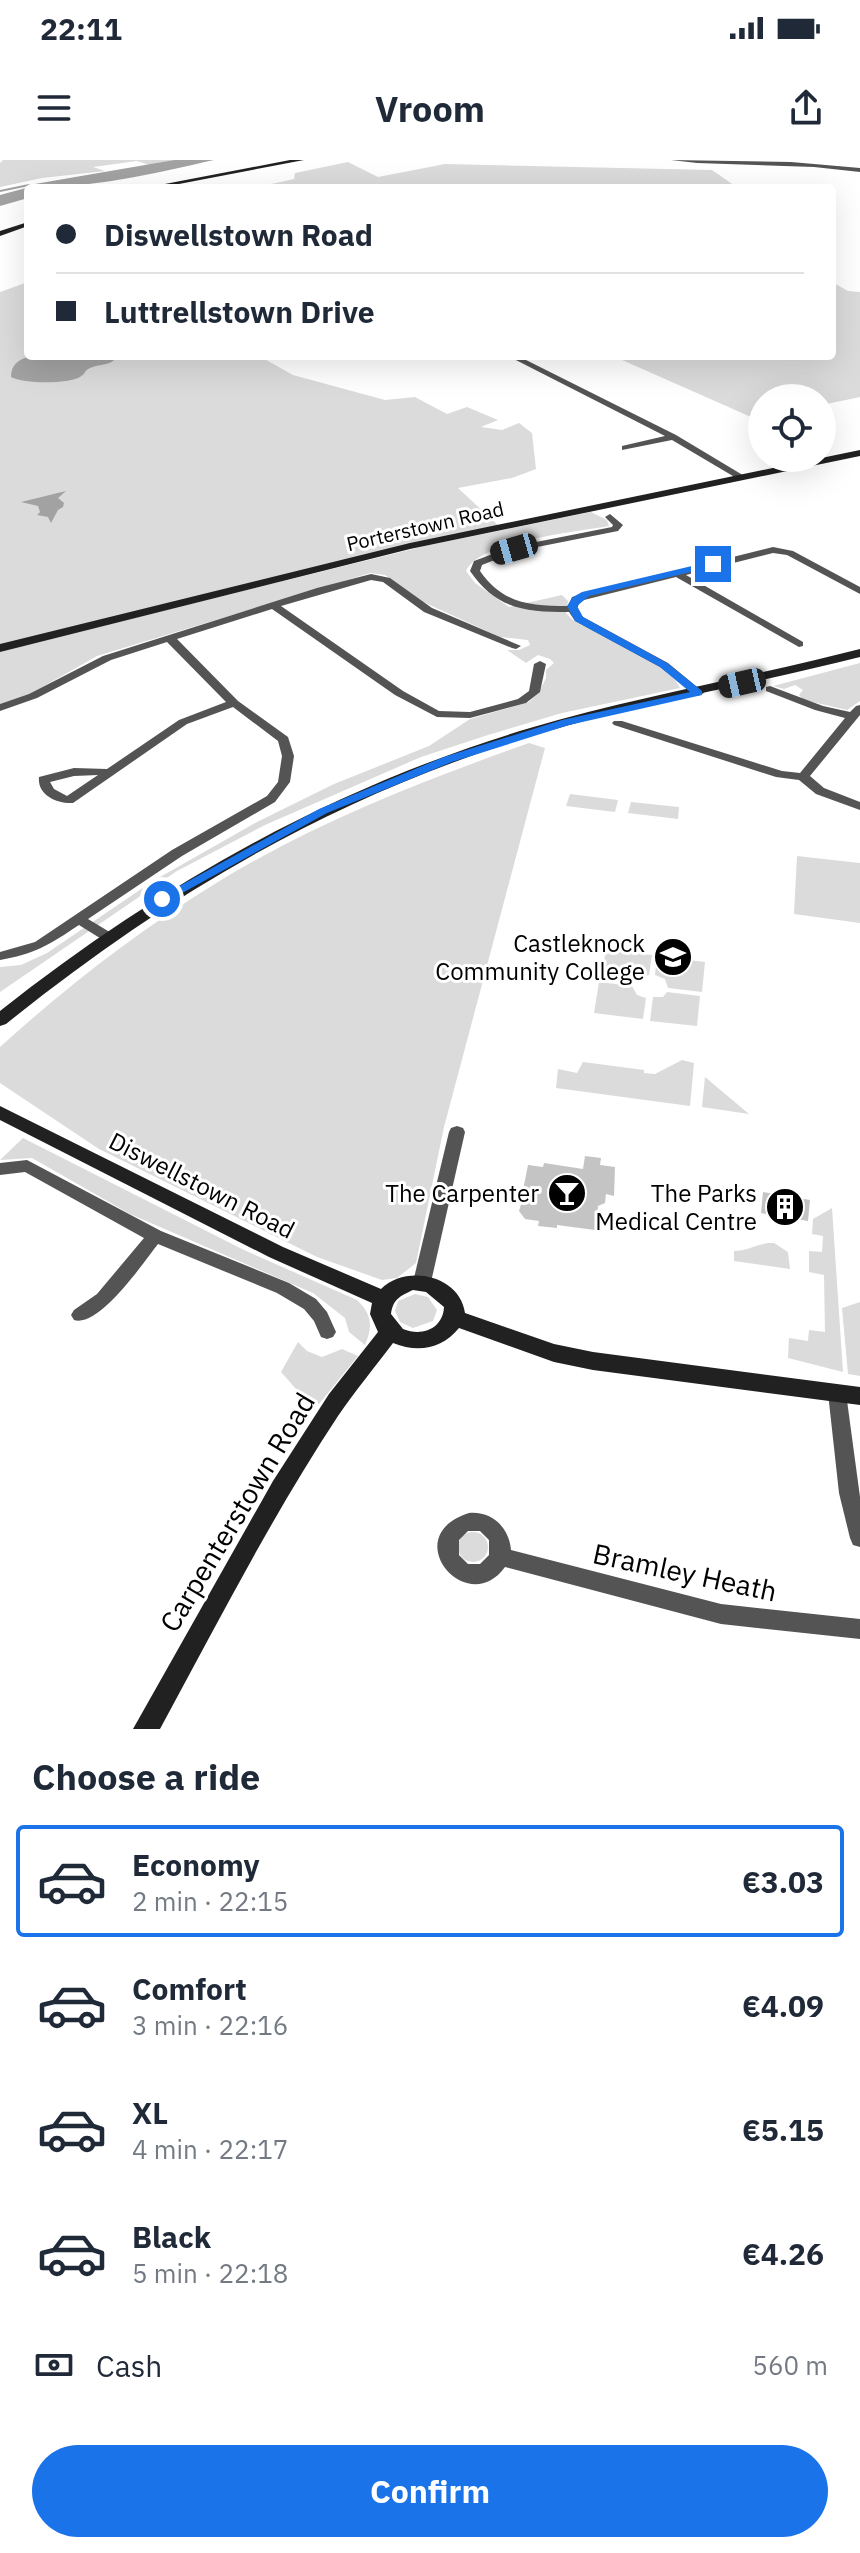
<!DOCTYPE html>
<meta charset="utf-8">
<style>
body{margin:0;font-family:"IBM Plex Sans",sans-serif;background:#f6f6f7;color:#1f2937;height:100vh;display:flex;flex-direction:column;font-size:30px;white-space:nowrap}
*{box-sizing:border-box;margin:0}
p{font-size:26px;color:#747a83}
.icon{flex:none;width:44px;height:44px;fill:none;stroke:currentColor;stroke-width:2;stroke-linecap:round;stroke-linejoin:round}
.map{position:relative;height:1569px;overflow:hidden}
.details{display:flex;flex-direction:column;background:#fff;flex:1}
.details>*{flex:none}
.hud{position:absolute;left:24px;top:24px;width:812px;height:176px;border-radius:8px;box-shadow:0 8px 32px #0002;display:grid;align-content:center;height:176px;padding:0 32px;background:#fff}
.tools{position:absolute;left:748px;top:224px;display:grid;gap:16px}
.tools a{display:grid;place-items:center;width:88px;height:88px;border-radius:50%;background:#fff;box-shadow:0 8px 32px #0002;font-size:40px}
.end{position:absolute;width:36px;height:36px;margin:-18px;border:10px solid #1a73e8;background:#fff;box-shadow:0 0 0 4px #fff}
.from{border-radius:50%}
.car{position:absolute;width:24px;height:48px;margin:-24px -12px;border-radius:10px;box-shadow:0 0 6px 2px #0007;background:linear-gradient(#222 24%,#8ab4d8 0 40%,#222 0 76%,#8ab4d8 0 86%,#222 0)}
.hud b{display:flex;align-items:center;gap:28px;height:76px;font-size:30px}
.hud b+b{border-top:2px solid #e0e1e3}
.hud i{width:20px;height:20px;background:#1f2937}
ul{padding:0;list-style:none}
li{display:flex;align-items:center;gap:24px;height:112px;margin:0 16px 12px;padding:0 16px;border:4px solid transparent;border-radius:8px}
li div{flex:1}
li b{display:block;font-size:30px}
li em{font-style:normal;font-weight:800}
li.on{border-color:#1a73e8}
li>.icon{width:72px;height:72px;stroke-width:1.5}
h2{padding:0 32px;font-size:36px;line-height:96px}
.pay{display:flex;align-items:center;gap:20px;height:88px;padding:0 32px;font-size:30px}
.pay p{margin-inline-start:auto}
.cta{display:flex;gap:16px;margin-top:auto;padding:16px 32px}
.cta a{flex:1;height:92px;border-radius:48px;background:#1a73e8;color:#fff;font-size:32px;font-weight:800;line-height:92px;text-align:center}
.status{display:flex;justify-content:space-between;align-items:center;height:56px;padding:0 40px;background:#fff;direction:ltr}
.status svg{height:22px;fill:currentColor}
header{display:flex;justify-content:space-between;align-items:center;height:104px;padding:0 32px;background:#fff;font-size:36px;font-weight:800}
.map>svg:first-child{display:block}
</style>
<div class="status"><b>22:11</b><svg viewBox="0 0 49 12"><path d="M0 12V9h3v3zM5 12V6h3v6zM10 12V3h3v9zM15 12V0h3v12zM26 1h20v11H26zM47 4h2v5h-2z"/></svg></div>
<header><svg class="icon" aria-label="menu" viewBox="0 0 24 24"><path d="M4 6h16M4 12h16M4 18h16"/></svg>Vroom<svg class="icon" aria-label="share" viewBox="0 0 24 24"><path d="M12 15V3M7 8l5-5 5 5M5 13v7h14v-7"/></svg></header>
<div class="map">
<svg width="860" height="1569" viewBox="0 0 860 1569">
<rect width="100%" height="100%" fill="#fff"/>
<g fill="#dbdbdb">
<polygon points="3,0 174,0 149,5 137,1 93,7 105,11 42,18 0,27 0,3"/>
<polygon points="348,2 378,17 445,4 712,10 738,28 253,28 294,19 295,13"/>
<polygon points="28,122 28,196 259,196 293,215 385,240 415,237 447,254 467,247 498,260 481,267 502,270 519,263 532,273 536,309 512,318 458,328 500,367 0,487 0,132"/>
<polygon points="832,122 848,131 860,132 860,237 822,245 822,238 762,238 762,255 751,257 613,196 832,196"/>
<path d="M591,352l16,8 2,6c-32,6 -130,15 -143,45l9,12 34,24 53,-12 6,6 -2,12 7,7c26,16 96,40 107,68l-118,25 -74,22 -67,22 -156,68 -88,46 -177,121v-25l21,-2 26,-12 106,-72 104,-59 77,-38 95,-38 41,-27 59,-17 10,-10 7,-14v-8l8,-7 -4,-4 -12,-4 -12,8 -19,-13h12l11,-5 -2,-5 -28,-3 -79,-36 -36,-26 -15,-2 -273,83 -67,38 -30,10v-53l425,-105z"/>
<polygon points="860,503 860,541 847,550 804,540 799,535 803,530 795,525 784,529 773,526"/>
<path d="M529,583l16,5 -101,379 -28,136 -19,15 -15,2 -65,-23 -218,-108 -99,-66v-36c66,-60 137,-115 213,-162 98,-61 207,-103 316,-142z"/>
<polygon points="570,634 618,640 615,652 566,646"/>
<polygon points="631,642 679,647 678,659 628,653"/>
<polygon points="797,696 860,703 860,763 794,754"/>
<polygon points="606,790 652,795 649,815 636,818 632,823 601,819"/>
<polygon points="657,796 705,802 702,832 668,828 665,819 655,815"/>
<polygon points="599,822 632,826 637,835 646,838 643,859 594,853"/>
<polygon points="667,832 700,836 697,866 650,861 653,837 663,837"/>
<polygon points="682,900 694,903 690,946 556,928 558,909 577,913 583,902 644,910 644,913 655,914"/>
<polygon points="705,917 749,954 702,947"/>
<path d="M23,978l221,112 113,50c15,14 16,27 8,45l-16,-13 -4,-14 -32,-25 -183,-79 -98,-56 -32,2z"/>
<polygon points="832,1048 843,1212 788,1198 789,1178 808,1181 809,1170 825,1172 824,1115 809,1112 809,1091 822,1092 823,1076 812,1074 813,1059"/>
<path d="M774,1083l14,9 2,17 -56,-8v-10c15,0 25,-9 40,-8z"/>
<polygon points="415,1134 428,1137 437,1150 433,1161 413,1168 400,1162 395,1151 398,1141"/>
<polygon points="860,1142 860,1216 848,1214 842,1148"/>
<polygon points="298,1182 307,1191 322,1197 342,1189 358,1196 319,1244 305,1239 281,1212"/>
<circle cx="473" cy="1387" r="15"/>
</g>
<g fill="#a2a2a2">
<path d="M174,0h40c-61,14 -123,28 -186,28v10l-28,8v-11l26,-7 3,-3z"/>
<path d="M32,196h86c-8,11 -17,7 -28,12 -8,4 -2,4 -10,9 -12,7 -56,7 -69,0 0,-11 6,-18 21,-21z"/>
<polygon points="66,331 58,338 64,343 63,347 58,350 51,363 48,357 37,355 40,352 38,346 21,342"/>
</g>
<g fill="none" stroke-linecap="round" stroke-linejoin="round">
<polyline stroke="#a2a2a2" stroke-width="2" points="0,31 29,25"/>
</g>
<g fill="#c4c4c4">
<polygon points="585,996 601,998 600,1005 615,1007 614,1036 606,1034 605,1043 598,1046 595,1070 557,1065 557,1068 538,1066 539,1061 525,1059 519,1051 522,1041 511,1035 523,1030 528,1005 543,1007 544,1003 583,1009"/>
<polygon points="763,1032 810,1040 808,1061 761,1053"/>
</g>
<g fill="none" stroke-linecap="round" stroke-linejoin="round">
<g fill="#545454" fill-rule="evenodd">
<polygon points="671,0 791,2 860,8 860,12 814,7 697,3"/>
<polygon points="388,196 401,196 388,200"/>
<polygon points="508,196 518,196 676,275 746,317 738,319 672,280 622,290 622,286 665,276"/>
<path d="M610,354l13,11 -5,6 -101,20 -35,14 -2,6c23,33 51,35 88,35l4,-9 201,-50 20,4 67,36v7l-73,-39 -14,-2 -87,22 117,67v4l-4,1 -123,-70 -96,24 -3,8 6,8 85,46 34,28 2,2 -6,3 -38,-29 -85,-46 -6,-9c-44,0 -73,-3 -99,-41l4,-10 37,-14 101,-20 1,-2 -8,-8z"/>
<path d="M371,414l19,4 42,30 89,38 -5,3 -4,-1 -88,-36 -41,-30 -12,-2 -90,26 122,85 36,20 31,1 48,-13 11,-8 5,-27 6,-3 6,3 -6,28 -14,11 -56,15 -33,-1 -42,-22 -123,-86 -95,30 61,62 50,36 6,19 -4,26 -15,20 -93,54 -94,63 25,15 2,3 -2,3h-10l-24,-15c-30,20 -44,29 -79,35v-8l35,-10 137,-92 95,-54 11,-14 4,-26 -4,-15 -45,-34 -46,17 -114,79c-16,1 -36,-8 -34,-26l35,-9 33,1 72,-49 47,-18 -59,-60 -56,18 -74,38 -37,13v-7l29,-10 74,-38 214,-68zM98,615l-31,21 -13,-7 -4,-7 24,-6z"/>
<polygon points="770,526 823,546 850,552 856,546 860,545 860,555 810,616 824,628 860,642 860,650 816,634 799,620 776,617 614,565 612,563 614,561 622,561 782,611 800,613 845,558 815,550 766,531 766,527"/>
<polygon points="457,966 463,968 465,972 431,1122 428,1127 422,1129 416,1127 413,1122 449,972 451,968"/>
<path d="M27,1000l134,71 128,52 27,16 11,13 9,20 -3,5 -6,2 -6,-2 -7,-16 -10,-12 -27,-16 -119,-49c-15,19 -59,84 -84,76l-3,-5 3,-5 23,-16 47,-56 -119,-66 -25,3v-12z"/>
<polygon points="837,1225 844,1227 846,1233 860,1337 860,1387 853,1385 850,1378 839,1333 828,1233 830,1227"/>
<path d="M469,1353c23,-2 40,14 42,37l210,54 139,15v20l-139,-15 -216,-57c-38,53 -109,-31 -36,-54zM468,1371h12l9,9v15l-9,9h-12l-9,-9v-15z"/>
</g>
<g fill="#212121" fill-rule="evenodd">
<polygon points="290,0 304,0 158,28 144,28"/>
<polygon points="28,62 28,66 0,76 0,71"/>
<polygon points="860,290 860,296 410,389 0,492 0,484 410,383"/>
<path d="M860,489v8c-106,27 -214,45 -319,76 -203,61 -371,159 -535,291l-6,2v-15c161,-127 333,-224 530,-283 109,-32 221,-51 330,-79z"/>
<path d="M0,946l283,141 98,42c25,-25 79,-14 84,24l89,31 39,8 267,35v18l-267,-35 -39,-8 -95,-34c-17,21 -41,25 -66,15 -18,24 -38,48 -55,73 -66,100 -121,208 -178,313h-27l140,-248 56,-87 49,-62 -8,-18 2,-11 -103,-46 -269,-137zM413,1130l13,2 18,15c-1,21 -21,30 -41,22l-12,-15c2,-15 9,-18 22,-24z"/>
</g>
</g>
<polygon fill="#1a73e8" points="713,401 716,406 589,436 577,446 583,457 667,503 702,531 702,535 569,565 452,602 327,653 166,742 156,739 319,649 444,597 562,560 690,532 660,507 575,461 567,446 573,437 582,432"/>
<defs>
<symbol id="school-disc" viewBox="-11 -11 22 22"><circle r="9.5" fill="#000" stroke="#fff"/><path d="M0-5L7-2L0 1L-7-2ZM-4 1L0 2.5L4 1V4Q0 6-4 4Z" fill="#fff"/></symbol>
<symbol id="bar-disc" viewBox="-11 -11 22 22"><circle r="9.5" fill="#000" stroke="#fff"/><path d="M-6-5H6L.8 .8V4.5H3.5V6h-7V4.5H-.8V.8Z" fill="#fff"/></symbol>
<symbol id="building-disc" viewBox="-11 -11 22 22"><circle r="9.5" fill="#000" stroke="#fff"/><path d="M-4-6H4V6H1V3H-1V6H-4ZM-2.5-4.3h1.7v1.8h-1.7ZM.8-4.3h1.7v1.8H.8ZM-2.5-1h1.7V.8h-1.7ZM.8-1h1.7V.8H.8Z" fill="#fff"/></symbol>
</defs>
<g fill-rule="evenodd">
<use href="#school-disc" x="651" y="775" width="44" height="44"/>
<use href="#bar-disc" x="545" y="1011" width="44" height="44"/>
<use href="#building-disc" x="763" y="1025" width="44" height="44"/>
</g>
<g text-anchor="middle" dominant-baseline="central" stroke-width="6" stroke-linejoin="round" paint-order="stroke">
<g font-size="20" fill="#000" stroke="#fff">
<text transform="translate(425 366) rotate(-13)">Porterstown Road</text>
</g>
<g font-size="24" fill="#000" stroke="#fff" text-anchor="end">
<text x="645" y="783">Castleknock<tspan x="645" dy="28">Community College</tspan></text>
<text x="539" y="1033">The Carpenter</text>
<text x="757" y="1033">The Parks<tspan x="757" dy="28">Medical Centre</tspan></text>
</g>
<g font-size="24" fill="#000" stroke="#fff">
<text transform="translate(202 1025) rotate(27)">Diswellstown Road</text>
</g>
<g font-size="28" fill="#000" stroke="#fff">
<text transform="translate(237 1352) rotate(-59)">Carpenterstown Road</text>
<text transform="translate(685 1412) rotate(12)">Bramley Heath</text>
</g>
</g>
</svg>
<div class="tools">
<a><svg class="icon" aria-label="locate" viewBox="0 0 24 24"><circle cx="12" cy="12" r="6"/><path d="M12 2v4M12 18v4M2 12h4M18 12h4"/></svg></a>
</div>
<i class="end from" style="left:162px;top:739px"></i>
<i class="end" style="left:713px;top:404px"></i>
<i class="car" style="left:514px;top:389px;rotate:254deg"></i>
<i class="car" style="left:742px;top:523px;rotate:257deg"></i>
<div class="hud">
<b><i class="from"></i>Diswellstown Road</b>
<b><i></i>Luttrellstown Drive</b>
</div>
</div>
<section class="details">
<h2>Choose a ride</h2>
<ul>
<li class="on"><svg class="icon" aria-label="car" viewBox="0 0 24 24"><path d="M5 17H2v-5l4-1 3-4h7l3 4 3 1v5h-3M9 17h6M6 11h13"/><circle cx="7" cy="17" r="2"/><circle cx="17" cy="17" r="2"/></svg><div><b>Economy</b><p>2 min · 22:15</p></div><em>€3.03</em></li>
<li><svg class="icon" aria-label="car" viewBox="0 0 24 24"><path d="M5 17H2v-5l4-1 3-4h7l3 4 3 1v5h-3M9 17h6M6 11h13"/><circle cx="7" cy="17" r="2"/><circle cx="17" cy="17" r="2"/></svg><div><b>Comfort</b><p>3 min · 22:16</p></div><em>€4.09</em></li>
<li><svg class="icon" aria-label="car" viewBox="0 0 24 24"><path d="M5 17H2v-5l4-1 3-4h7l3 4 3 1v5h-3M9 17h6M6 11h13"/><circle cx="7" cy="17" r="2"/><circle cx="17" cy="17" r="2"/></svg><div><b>XL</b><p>4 min · 22:17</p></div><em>€5.15</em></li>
<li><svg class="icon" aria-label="car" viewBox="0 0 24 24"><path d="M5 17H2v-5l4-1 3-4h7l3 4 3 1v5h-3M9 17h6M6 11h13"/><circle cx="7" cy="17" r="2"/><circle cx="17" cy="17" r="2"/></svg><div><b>Black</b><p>5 min · 22:18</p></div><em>€4.26</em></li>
</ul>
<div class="pay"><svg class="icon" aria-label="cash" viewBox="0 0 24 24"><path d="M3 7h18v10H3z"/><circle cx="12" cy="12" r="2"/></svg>Cash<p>560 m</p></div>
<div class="cta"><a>Confirm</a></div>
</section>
